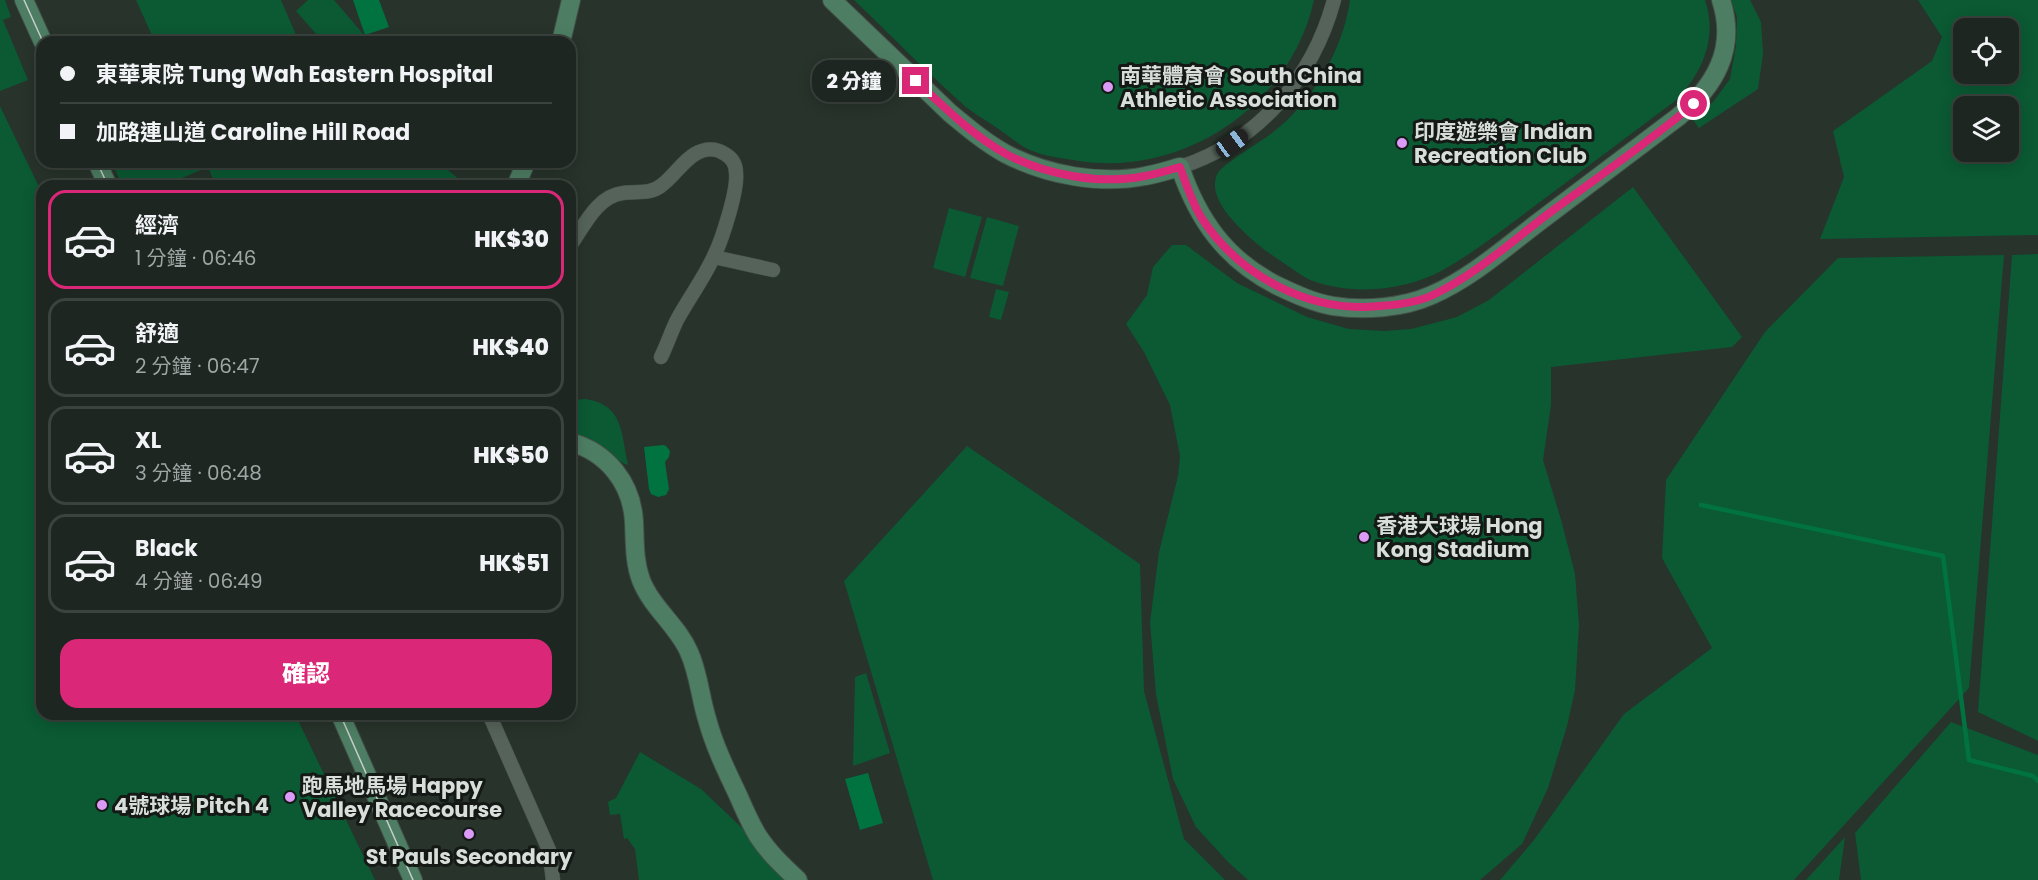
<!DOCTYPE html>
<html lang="zh-TW">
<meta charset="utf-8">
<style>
body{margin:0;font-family:Poppins,"Noto Sans TC",sans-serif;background:#252e29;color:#f1f3f6;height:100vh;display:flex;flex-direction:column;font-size:22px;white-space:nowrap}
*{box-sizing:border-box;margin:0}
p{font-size:20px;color:#a0a5a5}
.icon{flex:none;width:33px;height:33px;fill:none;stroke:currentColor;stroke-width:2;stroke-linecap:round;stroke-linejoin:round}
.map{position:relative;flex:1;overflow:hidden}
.side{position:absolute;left:36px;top:180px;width:540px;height:540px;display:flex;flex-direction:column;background:#1d2620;border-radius:18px;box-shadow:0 3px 15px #0003,0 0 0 2px #3b433e}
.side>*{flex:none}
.guide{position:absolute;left:36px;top:36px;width:540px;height:132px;border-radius:18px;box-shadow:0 3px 15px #0003,0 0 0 2px #3b433e;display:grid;align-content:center;height:132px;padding:0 24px;background:#1d2620}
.fabs{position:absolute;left:1953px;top:18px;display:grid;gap:12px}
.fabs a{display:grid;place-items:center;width:66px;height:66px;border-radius:12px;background:#1d2620;box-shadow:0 3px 15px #0003,0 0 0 2px #3b433e;font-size:30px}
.end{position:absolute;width:27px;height:27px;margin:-14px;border:8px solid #db2777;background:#fff;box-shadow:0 0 0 3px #fff}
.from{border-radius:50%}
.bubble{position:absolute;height:42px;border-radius:18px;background:#1d2620;box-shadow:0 3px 15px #0003,0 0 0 2px #3b433e;font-size:20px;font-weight:800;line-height:42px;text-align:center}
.car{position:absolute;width:18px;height:36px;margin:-18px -9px;border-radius:8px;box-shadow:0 0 4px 2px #0007;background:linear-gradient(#222 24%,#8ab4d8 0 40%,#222 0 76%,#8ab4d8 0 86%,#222 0)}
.guide b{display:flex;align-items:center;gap:21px;height:57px;font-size:22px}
.guide b+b{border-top:2px solid #3b433e}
.guide i{width:15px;height:15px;background:#f1f3f6}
ul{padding:10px 0 0;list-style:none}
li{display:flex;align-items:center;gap:18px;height:99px;margin:0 12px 9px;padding:0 12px;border:3px solid #3b433e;border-radius:18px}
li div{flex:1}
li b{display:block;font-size:22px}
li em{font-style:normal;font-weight:800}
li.on{border-color:#db2777}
li>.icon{width:54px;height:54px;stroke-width:1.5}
.cta{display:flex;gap:12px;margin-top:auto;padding:12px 24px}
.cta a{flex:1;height:69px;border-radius:18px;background:#db2777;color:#fff;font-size:24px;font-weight:800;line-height:69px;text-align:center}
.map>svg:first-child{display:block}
</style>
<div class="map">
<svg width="2038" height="880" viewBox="0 0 2038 880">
<rect width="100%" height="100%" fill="#27332b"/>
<g fill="#0b5a34" fill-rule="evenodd">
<polygon points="0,0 5,0 11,17 3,20 28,80 0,91"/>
<polygon points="136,0 281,0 299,42 155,42"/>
<polygon points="308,0 334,0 370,42 323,42 296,11"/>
<path d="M854,0h460c-23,105 -130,177 -235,161 -16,-3 -34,-4 -49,-11 -11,-5 -21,-14 -30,-20 -11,-8 -24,-15 -34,-23 -39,-34 -75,-72 -112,-107z"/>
<path d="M1350,0h355c13,38 -3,74 -30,101 -45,34 -90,67 -135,101 -30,22 -65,50 -97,68 -38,21 -91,26 -133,10 -6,-3 -13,-8 -19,-12 -18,-12 -35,-23 -50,-39 -14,-14 -35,-38 -22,-58 16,-15 36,-25 53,-38 40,-30 71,-83 78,-133z"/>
<polygon points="1731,0 1750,0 1761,22 1763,54 1758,89 1699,128 1693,120 1713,102 1730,79 1736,46 1737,17"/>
<path d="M1918,0h120v235l-218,4 24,-62 -11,-46 99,-70 10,-24zM2008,28v46h-44v-46zM1964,106h44v46h-44z"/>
<polygon points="0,106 42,193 42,714 295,714 375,880 0,880"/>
<polygon points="112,162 438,162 467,186 216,186 208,167 163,186 122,186"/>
<polygon points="1633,187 1742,337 1732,347 1551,367 1551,405 1543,460 1562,523 1575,574 1579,625 1575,690 1567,726 1548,788 1522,844 1480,880 1248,880 1228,862 1196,827 1173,779 1156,694 1150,622 1159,552 1178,476 1180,456 1170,405 1144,352 1126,324 1147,295 1153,267 1172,245 1186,245 1237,283 1307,317 1349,329 1384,331 1411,329 1457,317 1489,300"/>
<polygon points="949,208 982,217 965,277 933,268"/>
<polygon points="987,217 1019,226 1003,286 970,278"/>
<polygon points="2038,254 2038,741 1978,712 2012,255"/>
<polygon points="2004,255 1969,688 1794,880 1500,880 1534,840 1624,714 1712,648 1662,558 1666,480 1765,332 1838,258"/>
<polygon points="996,289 1009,292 1001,320 989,317"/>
<path d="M586,399c38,6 35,35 42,66 -9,-2 -13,-10 -20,-15 -11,-8 -25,-10 -38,-13v-37z"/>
<polygon points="967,446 1140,564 1144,691 1184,839 1225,880 933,880 844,581"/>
<polygon points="866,673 890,753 853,766 855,677"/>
<polygon points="1951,722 2038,755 2038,880 1861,880 1855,833"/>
<polygon points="640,752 701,789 797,880 639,880 635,849 627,838 624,839 620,814 610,815 608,802 616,798"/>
<polygon points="1845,837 1839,880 1806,880"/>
</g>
<g fill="#007341">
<polygon points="353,0 379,0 389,27 365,35"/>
<polygon points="663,445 666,446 670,451 669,457 665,462 669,489 666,495 658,497 651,494 649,489 644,447"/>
<polygon points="868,773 883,823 860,830 845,779"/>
</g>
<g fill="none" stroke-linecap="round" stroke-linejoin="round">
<polyline stroke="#007341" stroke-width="4.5" points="1701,505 1943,556 1969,760 2033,776 2038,781"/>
<defs>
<g id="street">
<path d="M1180,167c78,-25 133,-89 154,-167"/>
<path d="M570,246c14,-20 27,-50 53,-53 14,-2 27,2 39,-8 12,-9 20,-23 33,-31 10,-6 21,-6 30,0 7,4 11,11 11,19 2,17 -14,67 -22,83 -10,22 -25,42 -37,64 -6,12 -10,25 -16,37"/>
<polyline points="714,257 773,270"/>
<polyline points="489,714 549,850 553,880"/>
</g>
<g id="secondary">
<polyline points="24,0 43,42"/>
<path d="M832,0l118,113c18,15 36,30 56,41 41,21 94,31 139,22 12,-2 24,-6 35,-9 18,53 46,93 98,119 17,8 36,17 55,20 31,5 70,2 99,-11 41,-18 76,-50 112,-77 45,-34 89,-67 134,-101 37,-31 59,-68 43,-117"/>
<polyline points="561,42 571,0"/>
<polyline points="97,162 108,186"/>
<polyline points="516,186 526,162"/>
<path d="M570,442c37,10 62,41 64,80 1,20 0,39 7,58 11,28 37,46 48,72 10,22 11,45 18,67 7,26 19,51 31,76 6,14 12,28 20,41 11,17 25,30 40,44"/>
<polyline points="340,714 413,880"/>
</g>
</defs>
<use href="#street" stroke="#434e47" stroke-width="15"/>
<use href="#secondary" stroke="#434e47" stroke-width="20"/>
<use href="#street" stroke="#55635a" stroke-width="14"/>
<use href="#secondary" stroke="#4d7e63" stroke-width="18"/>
<g stroke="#c6cdc8" stroke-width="1.5">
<polyline points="24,0 43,42"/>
<polyline points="97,162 108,186"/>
<polyline points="340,714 413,880"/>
</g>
</g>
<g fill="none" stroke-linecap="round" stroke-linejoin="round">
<path stroke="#db2777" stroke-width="8" d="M916,81c28,26 56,54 90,73 40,21 94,31 139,22 12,-2 24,-6 35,-9 6,17 12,35 21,50 38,59 108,96 178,89 18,-1 37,-3 54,-11 42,-20 78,-53 115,-81 49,-36 99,-71 146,-110"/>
</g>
<g fill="#da9af6" stroke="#141915" stroke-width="2">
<circle cx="1108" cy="87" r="6"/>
<circle cx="1402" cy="143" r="6"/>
<circle cx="1364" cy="537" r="6"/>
<circle cx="290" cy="797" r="6"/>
<circle cx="102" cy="805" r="6"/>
<circle cx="469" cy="834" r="6"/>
</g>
<g text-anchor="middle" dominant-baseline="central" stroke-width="6" stroke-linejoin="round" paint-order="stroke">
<g font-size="21" font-weight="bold" fill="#d8dfda" stroke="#141915" text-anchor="start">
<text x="1120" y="75">南華體育會 South China<tspan x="1120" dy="24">Athletic Association</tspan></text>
<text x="1414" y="131">印度遊樂會 Indian<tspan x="1414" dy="24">Recreation Club</tspan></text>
<text x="1376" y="525">香港大球場 Hong<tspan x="1376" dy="24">Kong Stadium</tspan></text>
<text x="302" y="785">跑馬地馬場 Happy<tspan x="302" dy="24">Valley Racecourse</tspan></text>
<text x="114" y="805">4號球場 Pitch 4</text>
<text x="469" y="856" text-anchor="middle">St Pauls Secondary</text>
</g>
</g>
</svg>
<div class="fabs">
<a><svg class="icon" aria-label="locate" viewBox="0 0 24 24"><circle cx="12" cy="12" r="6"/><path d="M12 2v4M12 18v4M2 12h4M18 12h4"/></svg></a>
<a><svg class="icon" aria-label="layers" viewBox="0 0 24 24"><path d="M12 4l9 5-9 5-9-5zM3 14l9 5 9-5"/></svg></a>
</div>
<i class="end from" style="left:1694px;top:104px"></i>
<i class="end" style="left:916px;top:81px"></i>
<div class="bubble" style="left:812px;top:60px;width:84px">2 分鐘</div>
<i class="car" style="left:1232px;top:143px;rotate:54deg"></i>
<div class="guide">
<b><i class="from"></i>東華東院 Tung Wah Eastern Hospital</b>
<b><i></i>加路連山道 Caroline Hill Road</b>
</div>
<section class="side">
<ul>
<li class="on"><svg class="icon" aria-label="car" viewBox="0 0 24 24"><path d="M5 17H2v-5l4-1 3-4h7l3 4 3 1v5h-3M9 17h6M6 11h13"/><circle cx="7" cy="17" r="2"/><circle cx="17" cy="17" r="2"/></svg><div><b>經濟</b><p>1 分鐘 · 06:46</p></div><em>HK$30</em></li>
<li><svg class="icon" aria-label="car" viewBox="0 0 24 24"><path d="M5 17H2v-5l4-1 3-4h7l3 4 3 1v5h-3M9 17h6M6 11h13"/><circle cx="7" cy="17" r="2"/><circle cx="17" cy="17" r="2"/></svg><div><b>舒適</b><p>2 分鐘 · 06:47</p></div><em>HK$40</em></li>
<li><svg class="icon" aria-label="car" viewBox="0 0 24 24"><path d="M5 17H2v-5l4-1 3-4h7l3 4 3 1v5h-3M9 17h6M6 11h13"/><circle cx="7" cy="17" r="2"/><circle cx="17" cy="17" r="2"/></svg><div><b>XL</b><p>3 分鐘 · 06:48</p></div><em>HK$50</em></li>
<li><svg class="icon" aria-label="car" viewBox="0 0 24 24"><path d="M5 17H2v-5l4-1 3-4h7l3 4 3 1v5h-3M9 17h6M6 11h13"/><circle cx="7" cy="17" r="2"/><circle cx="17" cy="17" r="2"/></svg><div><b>Black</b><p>4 分鐘 · 06:49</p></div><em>HK$51</em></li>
</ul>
<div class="cta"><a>確認</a></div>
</section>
</div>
